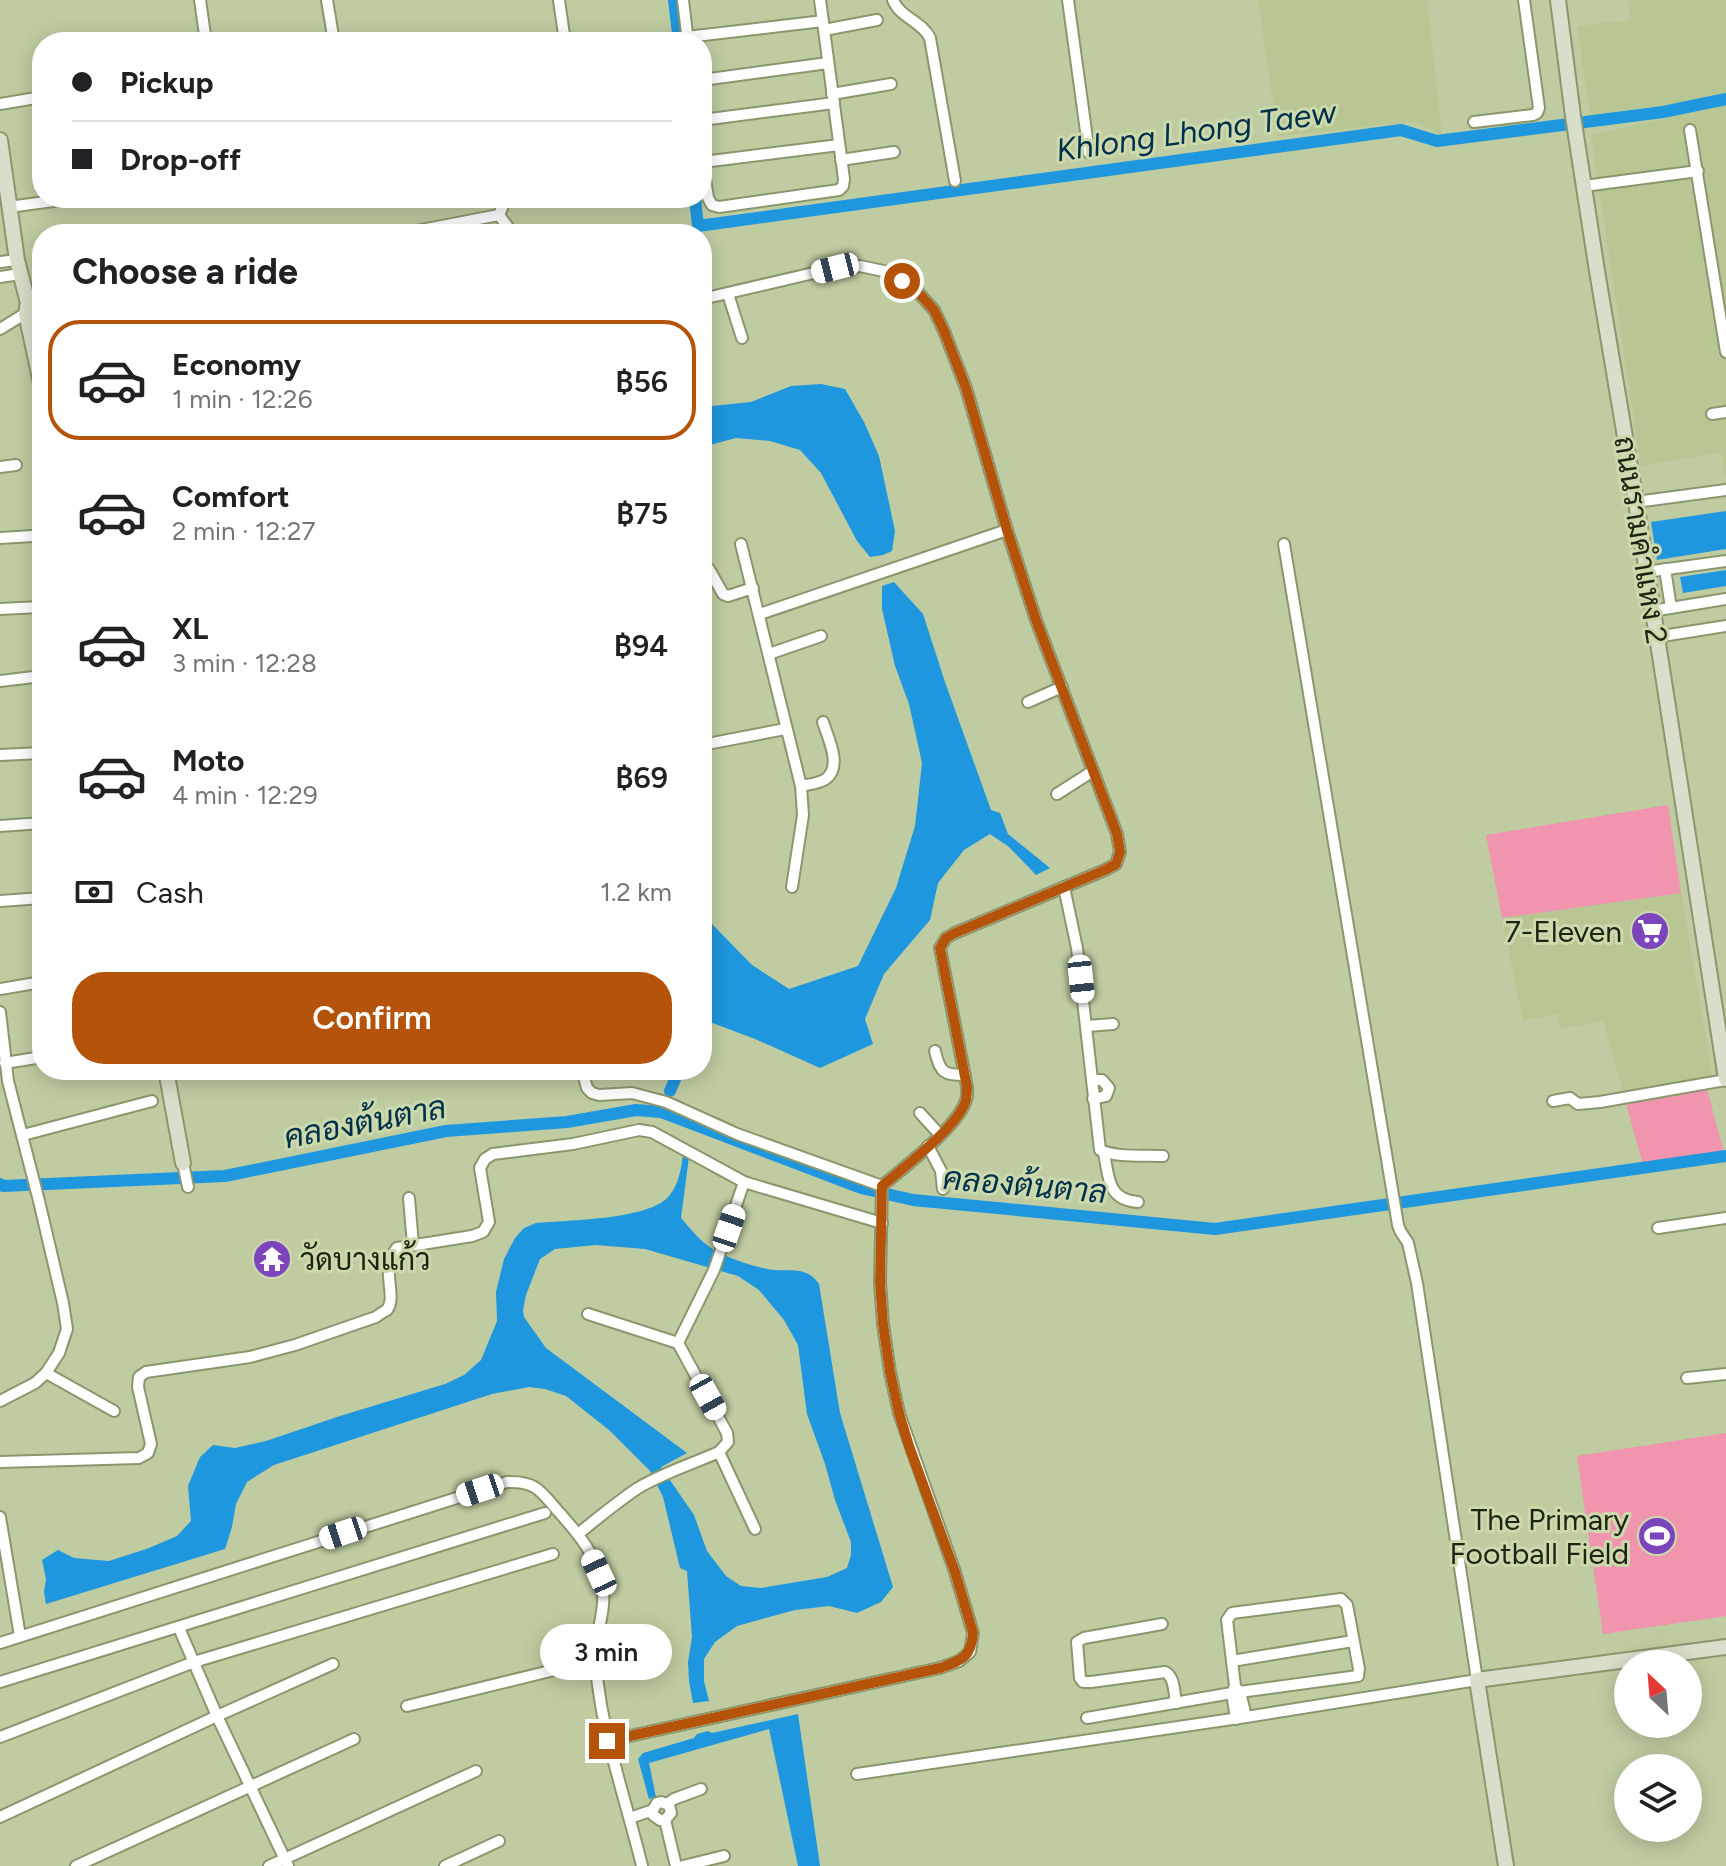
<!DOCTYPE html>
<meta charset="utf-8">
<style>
body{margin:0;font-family:Figtree,Sarabun,sans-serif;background:#f6f6f6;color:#202124;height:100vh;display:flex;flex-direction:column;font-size:30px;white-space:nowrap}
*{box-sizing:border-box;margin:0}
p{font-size:26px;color:#757577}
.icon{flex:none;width:44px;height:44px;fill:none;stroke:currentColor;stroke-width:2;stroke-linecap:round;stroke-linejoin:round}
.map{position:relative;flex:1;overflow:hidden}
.panel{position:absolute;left:32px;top:224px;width:680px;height:856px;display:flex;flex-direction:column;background:#fff;border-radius:32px;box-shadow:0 4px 20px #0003}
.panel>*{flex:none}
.top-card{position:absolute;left:32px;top:32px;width:680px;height:176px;border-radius:32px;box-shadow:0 4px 20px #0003;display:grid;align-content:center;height:176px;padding:0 40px;background:#fff}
.needle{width:52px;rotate:334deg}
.tools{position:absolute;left:1614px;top:1650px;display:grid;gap:16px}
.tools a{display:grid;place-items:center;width:88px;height:88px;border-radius:50%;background:#fff;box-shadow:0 4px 20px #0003;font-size:40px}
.end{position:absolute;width:36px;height:36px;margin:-18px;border:10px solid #b45309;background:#fff;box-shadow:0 0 0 4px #fff}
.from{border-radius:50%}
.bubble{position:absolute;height:56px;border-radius:28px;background:#fff;box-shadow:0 4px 20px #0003;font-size:26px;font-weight:600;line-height:56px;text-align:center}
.car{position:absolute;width:24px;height:48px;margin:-24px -12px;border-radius:10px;box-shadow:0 0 6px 2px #0007;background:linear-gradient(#fff 24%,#345 0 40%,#fff 0 76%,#345 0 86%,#fff 0)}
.top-card b{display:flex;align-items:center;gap:28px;height:76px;font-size:30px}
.top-card b+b{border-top:2px solid #e0e0e0}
.top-card i{width:20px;height:20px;background:#202124}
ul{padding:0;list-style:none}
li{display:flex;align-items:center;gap:24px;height:120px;margin:0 16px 12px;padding:0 24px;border:4px solid transparent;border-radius:32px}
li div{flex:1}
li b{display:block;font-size:30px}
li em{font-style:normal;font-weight:600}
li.active{border-color:#b45309}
li>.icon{width:72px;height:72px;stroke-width:1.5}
h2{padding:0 40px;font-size:36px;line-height:96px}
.pay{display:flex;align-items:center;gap:20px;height:88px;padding:0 40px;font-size:30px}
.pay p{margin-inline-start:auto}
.button{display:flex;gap:16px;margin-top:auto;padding:16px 40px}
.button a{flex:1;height:92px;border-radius:32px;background:#b45309;color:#fff;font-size:32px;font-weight:600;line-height:92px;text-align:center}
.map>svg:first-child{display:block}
</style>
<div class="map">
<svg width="1726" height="1866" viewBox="0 0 1726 1866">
<rect width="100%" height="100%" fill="#bfcca1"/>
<g fill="#b7c693">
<polygon points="1258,0 1427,0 1442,134 1413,122 1278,136"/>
<polygon points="1628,0 1726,0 1726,93 1697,100 1590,115 1577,26 1631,20"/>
<polygon points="1726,105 1726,478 1721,452 1641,466 1591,135"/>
<polygon points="1681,893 1713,1078 1624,1095 1603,1021 1560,1029 1558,1014 1523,1020 1502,918"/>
</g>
<g fill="#f194ae">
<polygon points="1668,805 1681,893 1502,918 1486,835"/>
<polygon points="1707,1089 1724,1153 1643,1165 1626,1103"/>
<polygon points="1726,1433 1726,1616 1603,1634 1577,1456"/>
</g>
<g fill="#1f97de" fill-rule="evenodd">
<polygon points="821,384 845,389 864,422 879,456 895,531 892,551 883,555 870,557 857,541 821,473 800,450 770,441 736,438 702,447 702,407 751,402 791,386"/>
<polygon points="1726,511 1726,549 1657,560 1651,522"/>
<polygon points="1726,570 1726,586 1683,593 1680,577"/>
<polygon points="894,582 923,614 945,682 991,810 1000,813 1008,834 1050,868 1036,875 1009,847 990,834 964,850 938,883 930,920 884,974 865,1019 873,1044 820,1068 755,1039 702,1019 702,879 708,920 752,965 789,989 858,966 896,888 915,826 922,763 909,704 895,666 882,609 882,586"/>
<path d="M683,1155l6,2 -8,61c13,15 24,29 43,37 13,6 29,11 43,14 19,4 39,-5 52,15l21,129 53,174 -12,15 -24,11 -28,-7 -34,4 -58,16 -22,16 -11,17v22l5,20 -16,2 -4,-22 -1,-19 4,-25 -5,-66 -7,-3 -17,-71 -13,-26 -41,-41 -43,-34 -21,-7 -16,-2 -37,7 -218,71 -27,17 -11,22 -4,23 -7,22 -179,55 -2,-12 2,-13 -4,-19 16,-10 16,8 35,3 40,-13 28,-12 14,-15 -3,-35 12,-29 13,-12 22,3 31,-7 74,-25 105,-32 19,-9 17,-15 16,-39 -1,-29 8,-33 11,-21 9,-10 12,-5c32,-3 113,-3 133,-27 10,-12 12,-27 14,-41zM596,1245l49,4 93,27 21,14 25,30 14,25 9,69 18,50 10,36 16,42v13l-4,13 -20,9 -66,11 -20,-2 -15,-10 -19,-25 -13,-36 -33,-48 26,-14 -141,-105 -22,-31 -1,-7 3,-15 14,-36 15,-10z"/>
<polygon points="798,1714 820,1866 798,1866 769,1729 649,1763 656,1797 649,1799 638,1759 643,1753 694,1738 697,1734 708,1731 712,1733"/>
</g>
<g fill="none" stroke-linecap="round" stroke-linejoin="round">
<g stroke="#1f97de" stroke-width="12">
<polyline points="674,0 679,42"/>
<polyline points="695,198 698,226 1401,130 1437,141 1663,112 1726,99"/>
<polyline points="670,1091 679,1070"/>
<polyline points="0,1184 3,1186 225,1176 446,1131 567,1122 636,1110 661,1112 861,1188 913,1200 1215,1229 1726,1156"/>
</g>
<defs>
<g id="street">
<polyline points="200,0 206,42"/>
<polyline points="327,0 334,42"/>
<polyline points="559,0 565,42"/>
<polyline points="683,0 688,42"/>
<path d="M893,0c7,18 29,21 37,38l25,143"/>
<polyline points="1068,0 1089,153"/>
<polyline points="824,30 877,20"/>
<polyline points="687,37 823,21"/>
<polyline points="702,80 828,63"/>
<polyline points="832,94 891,84"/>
<polyline points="0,104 42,97"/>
<polyline points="702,120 834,103"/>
<polyline points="1474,122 1533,115 1537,113 1539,108 1524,0"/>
<polyline points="1690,130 1726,352"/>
<polyline points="702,158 708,198 712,205 719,207 839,190 843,186 844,179 820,0"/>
<polyline points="841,160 894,152"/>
<polyline points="703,162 839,145"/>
<polyline points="1584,186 1698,171"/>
<polyline points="9,207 75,198"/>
<polyline points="499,215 506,198"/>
<polyline points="400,234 499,215 513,234"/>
<polyline points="0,262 17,260"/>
<polyline points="0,277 20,274"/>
<polyline points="728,294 742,338"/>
<polyline points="28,303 42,301"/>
<polyline points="0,329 26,313"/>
<polyline points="1712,414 1726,412"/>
<polyline points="0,467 16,465"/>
<polyline points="1636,502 1726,490"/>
<polyline points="0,538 33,536"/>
<polyline points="741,544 801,786 803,815 792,887"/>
<polyline points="709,569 723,594 728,596 753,588"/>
<polyline points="1665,569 1671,608"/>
<polyline points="1646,572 1726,561"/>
<polyline points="0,609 40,607"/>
<polyline points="1652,611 1726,599"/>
<polyline points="760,614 1007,530"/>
<polyline points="1656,637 1726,626"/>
<polyline points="769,654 821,636"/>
<polyline points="0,681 42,676"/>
<polyline points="1028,702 1062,687"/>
<polyline points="702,745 785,729"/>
<polyline points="0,755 42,753"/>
<path d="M801,786c8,-2 19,-2 26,-8 15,-13 1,-40 -4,-56"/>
<polyline points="1057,794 1093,771"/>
<polyline points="0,826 42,823"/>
<path d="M1064,887l13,61 23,202c18,8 43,5 63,6"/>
<polyline points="0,901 42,898"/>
<polyline points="0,989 42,982"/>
<polyline points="0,1012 8,1081 39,1201 63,1303 67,1329 59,1353 46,1373 35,1383 0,1401"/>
<polyline points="1087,1026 1113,1024"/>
<path d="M935,1051c5,22 9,24 30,24"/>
<polyline points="5,1063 42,1057"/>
<polyline points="582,1070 587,1088 592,1093 599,1095 632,1093 666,1102 737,1134 882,1186"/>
<polyline points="1092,1080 1102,1080 1109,1088 1106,1096 1093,1099"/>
<polyline points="1553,1101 1570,1098 1578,1104 1600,1102 1726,1080"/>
<polyline points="920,1113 940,1135"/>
<polyline points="23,1135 152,1101"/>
<polyline points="928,1146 941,1171 943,1189"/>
<path d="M1104,1153c5,24 3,47 34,49"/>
<polyline points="183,1163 188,1187"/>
<polyline points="409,1198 413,1245"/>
<polyline points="1658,1228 1726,1218"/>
<polyline points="588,1314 678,1343 727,1433 728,1442 719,1452 755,1529"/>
<polyline points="678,1343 714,1270 744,1182"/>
<polyline points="46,1373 114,1411"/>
<polyline points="1687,1378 1726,1374"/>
<path d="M0,1462l139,-4 9,-5 3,-9 -13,-57 1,-10 7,-5 104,-15 45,-12 81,-28c1,-1 10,-7 11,-7 11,-15 -8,-40 10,-62l75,-12 11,-4 6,-10 -9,-54 5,-9 8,-5 80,-10 66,-14 13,2 92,50 138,41"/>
<polyline points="0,1517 20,1636"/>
<path d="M578,1534c20,-16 39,-32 60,-46 25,-15 54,-24 81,-36"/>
<path d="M1162,1624l-78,14 -7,4 3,36 3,4h8l74,-10c10,5 9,21 11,31"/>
<polyline points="179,1628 217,1716 288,1866"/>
<path d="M0,1643l507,-161c28,-1 33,8 50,28 20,22 43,49 46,79 2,19 -4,36 -7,55 -2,21 2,40 5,61 10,55 28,107 41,161"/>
<polyline points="1232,1661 1353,1641"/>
<polyline points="0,1682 545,1513"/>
<polyline points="1236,1688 1240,1692 1246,1717"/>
<polyline points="407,1706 595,1660"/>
<polyline points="1087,1718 1232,1693 1358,1676 1359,1669 1347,1605 1341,1599 1232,1613 1227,1620 1235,1686 1232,1693 1236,1719"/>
<polyline points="0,1737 194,1662 553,1554"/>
<path d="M607,1741l333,-73 19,-7 11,-9 3,-19 -18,-61 -56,-159 -9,-41 -7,-48 -3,-41 2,-97c22,-19 77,-60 84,-86 2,-4 1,-9 1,-13l-27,-139 6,-10 9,-5 150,-63 11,-6 4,-12 -3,-18 -81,-214 -29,-90 -41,-142 -22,-57 -10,-21 -18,-20 -28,-18 -28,-6 -25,2 -133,31"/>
<path d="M857,1774l389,-57 231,-37 -60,-397 -9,-40c-4,-7 -8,-10 -10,-18l-114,-681"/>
<polyline points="667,1804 674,1799 701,1789"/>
<polyline points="0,1817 217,1716 333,1664"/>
<polyline points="630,1818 653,1810 657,1803 661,1802 669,1805 671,1813 665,1820 660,1820 653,1815 653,1810"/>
<polyline points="665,1820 676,1866"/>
<polyline points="76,1866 354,1739"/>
<polyline points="269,1866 476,1771"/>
<polyline points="445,1866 499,1841"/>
<polyline points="683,1866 724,1856"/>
</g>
<g id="secondary">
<polyline points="1558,0 1573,116 1597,271 1636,502 1726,1079"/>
<polyline points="0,140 17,260 28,303 26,313 42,388"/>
<polyline points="166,1070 183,1163"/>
<polyline points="1506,1866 1477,1680 1726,1647"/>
</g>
</defs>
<use href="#street" stroke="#8a976d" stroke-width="14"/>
<use href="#secondary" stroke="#8a976d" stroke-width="18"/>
<use href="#street" stroke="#fff" stroke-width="10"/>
<use href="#secondary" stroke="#d9deca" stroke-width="14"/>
</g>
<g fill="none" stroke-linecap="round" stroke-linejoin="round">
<path stroke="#b45309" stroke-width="10" d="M607,1741l333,-73c22,-8 31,-10 33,-35l-18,-61 -46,-126 -10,-33 -9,-41 -7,-48 -3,-41 2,-97c22,-19 77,-60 84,-86 1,-4 1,-9 1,-13l-27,-139 6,-10 9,-5 150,-63 11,-6 4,-12 -3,-18 -81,-214 -29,-90 -41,-142 -22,-57 -10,-21 -18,-20 -14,-9"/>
</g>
<defs>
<symbol id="supermarket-disc" viewBox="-11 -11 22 22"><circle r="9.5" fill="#7d45bc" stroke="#cbd9ad"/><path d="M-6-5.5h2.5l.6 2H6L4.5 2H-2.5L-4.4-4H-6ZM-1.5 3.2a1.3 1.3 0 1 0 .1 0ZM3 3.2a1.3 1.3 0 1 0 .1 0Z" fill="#fff"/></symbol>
<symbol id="temple-disc" viewBox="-11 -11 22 22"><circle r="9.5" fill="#7d45bc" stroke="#cbd9ad"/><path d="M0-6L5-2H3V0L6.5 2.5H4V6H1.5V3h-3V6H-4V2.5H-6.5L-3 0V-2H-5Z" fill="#fff"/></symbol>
<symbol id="stadium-disc" viewBox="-11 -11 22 22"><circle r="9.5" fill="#7d45bc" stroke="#cbd9ad"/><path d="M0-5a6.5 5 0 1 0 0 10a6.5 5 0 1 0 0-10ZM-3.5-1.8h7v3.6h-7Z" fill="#fff"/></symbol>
</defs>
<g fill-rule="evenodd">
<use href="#supermarket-disc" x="1628" y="909" width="44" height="44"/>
<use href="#temple-disc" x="250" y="1237" width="44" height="44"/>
<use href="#stadium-disc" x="1635" y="1514" width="44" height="44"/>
</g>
<g text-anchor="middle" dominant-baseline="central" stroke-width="6" stroke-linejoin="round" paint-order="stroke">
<g font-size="30" fill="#1e2312" stroke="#cbd9ad">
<text transform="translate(1641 540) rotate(81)">ถนนรามคำแหง 2</text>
</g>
<g font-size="30" fill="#1e2312" stroke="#cbd9ad" text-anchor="end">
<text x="1622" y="931">7-Eleven</text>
<text x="300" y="1259" text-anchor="start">วัดบางแก้ว</text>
<text x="1629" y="1519">The Primary<tspan x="1629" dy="34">Football Field</tspan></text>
</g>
<g font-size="32" font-style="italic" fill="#002f4b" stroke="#cbd9ad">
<text transform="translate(1196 131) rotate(-8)">Khlong Lhong Taew</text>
<text transform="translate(365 1122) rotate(-11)">คลองต้นตาล</text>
<text transform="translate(1025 1185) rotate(5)">คลองต้นตาล</text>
</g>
</g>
</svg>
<div class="tools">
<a><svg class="needle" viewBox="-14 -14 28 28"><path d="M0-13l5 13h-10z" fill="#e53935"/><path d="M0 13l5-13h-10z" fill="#757577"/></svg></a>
<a><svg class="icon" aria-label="layers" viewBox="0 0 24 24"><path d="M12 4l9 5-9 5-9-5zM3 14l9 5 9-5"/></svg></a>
</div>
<i class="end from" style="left:902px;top:281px"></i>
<i class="end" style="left:607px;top:1741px"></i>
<div class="bubble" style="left:540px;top:1624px;width:132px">3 min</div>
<i class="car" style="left:835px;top:268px;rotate:256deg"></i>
<i class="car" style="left:1081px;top:979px;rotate:174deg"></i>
<i class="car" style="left:729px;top:1228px;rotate:19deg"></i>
<i class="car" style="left:708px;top:1397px;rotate:151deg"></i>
<i class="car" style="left:480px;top:1490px;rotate:252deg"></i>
<i class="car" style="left:343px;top:1533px;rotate:252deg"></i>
<i class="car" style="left:599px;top:1573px;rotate:335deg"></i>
<div class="top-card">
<b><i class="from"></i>Pickup</b>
<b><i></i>Drop-off</b>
</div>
<section class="panel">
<h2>Choose a ride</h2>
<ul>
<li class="active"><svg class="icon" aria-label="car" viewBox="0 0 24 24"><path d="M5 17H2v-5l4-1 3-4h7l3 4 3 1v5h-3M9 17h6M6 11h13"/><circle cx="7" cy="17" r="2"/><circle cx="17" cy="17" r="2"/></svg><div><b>Economy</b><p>1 min · 12:26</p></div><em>฿56</em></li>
<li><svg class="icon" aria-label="car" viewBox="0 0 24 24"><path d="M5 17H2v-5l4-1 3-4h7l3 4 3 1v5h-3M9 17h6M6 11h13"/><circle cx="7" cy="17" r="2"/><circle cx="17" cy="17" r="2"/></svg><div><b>Comfort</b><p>2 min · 12:27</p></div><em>฿75</em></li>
<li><svg class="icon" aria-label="car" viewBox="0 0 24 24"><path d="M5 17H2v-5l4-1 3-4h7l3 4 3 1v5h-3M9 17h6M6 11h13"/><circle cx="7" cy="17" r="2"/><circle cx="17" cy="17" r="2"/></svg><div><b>XL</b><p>3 min · 12:28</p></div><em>฿94</em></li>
<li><svg class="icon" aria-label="car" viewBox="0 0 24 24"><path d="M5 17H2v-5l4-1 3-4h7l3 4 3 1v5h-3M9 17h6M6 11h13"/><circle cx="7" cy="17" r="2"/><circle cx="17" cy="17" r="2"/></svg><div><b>Moto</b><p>4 min · 12:29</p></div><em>฿69</em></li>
</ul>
<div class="pay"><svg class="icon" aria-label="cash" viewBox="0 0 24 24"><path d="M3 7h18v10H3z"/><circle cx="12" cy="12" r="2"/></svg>Cash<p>1.2 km</p></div>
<div class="button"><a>Confirm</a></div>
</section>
</div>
